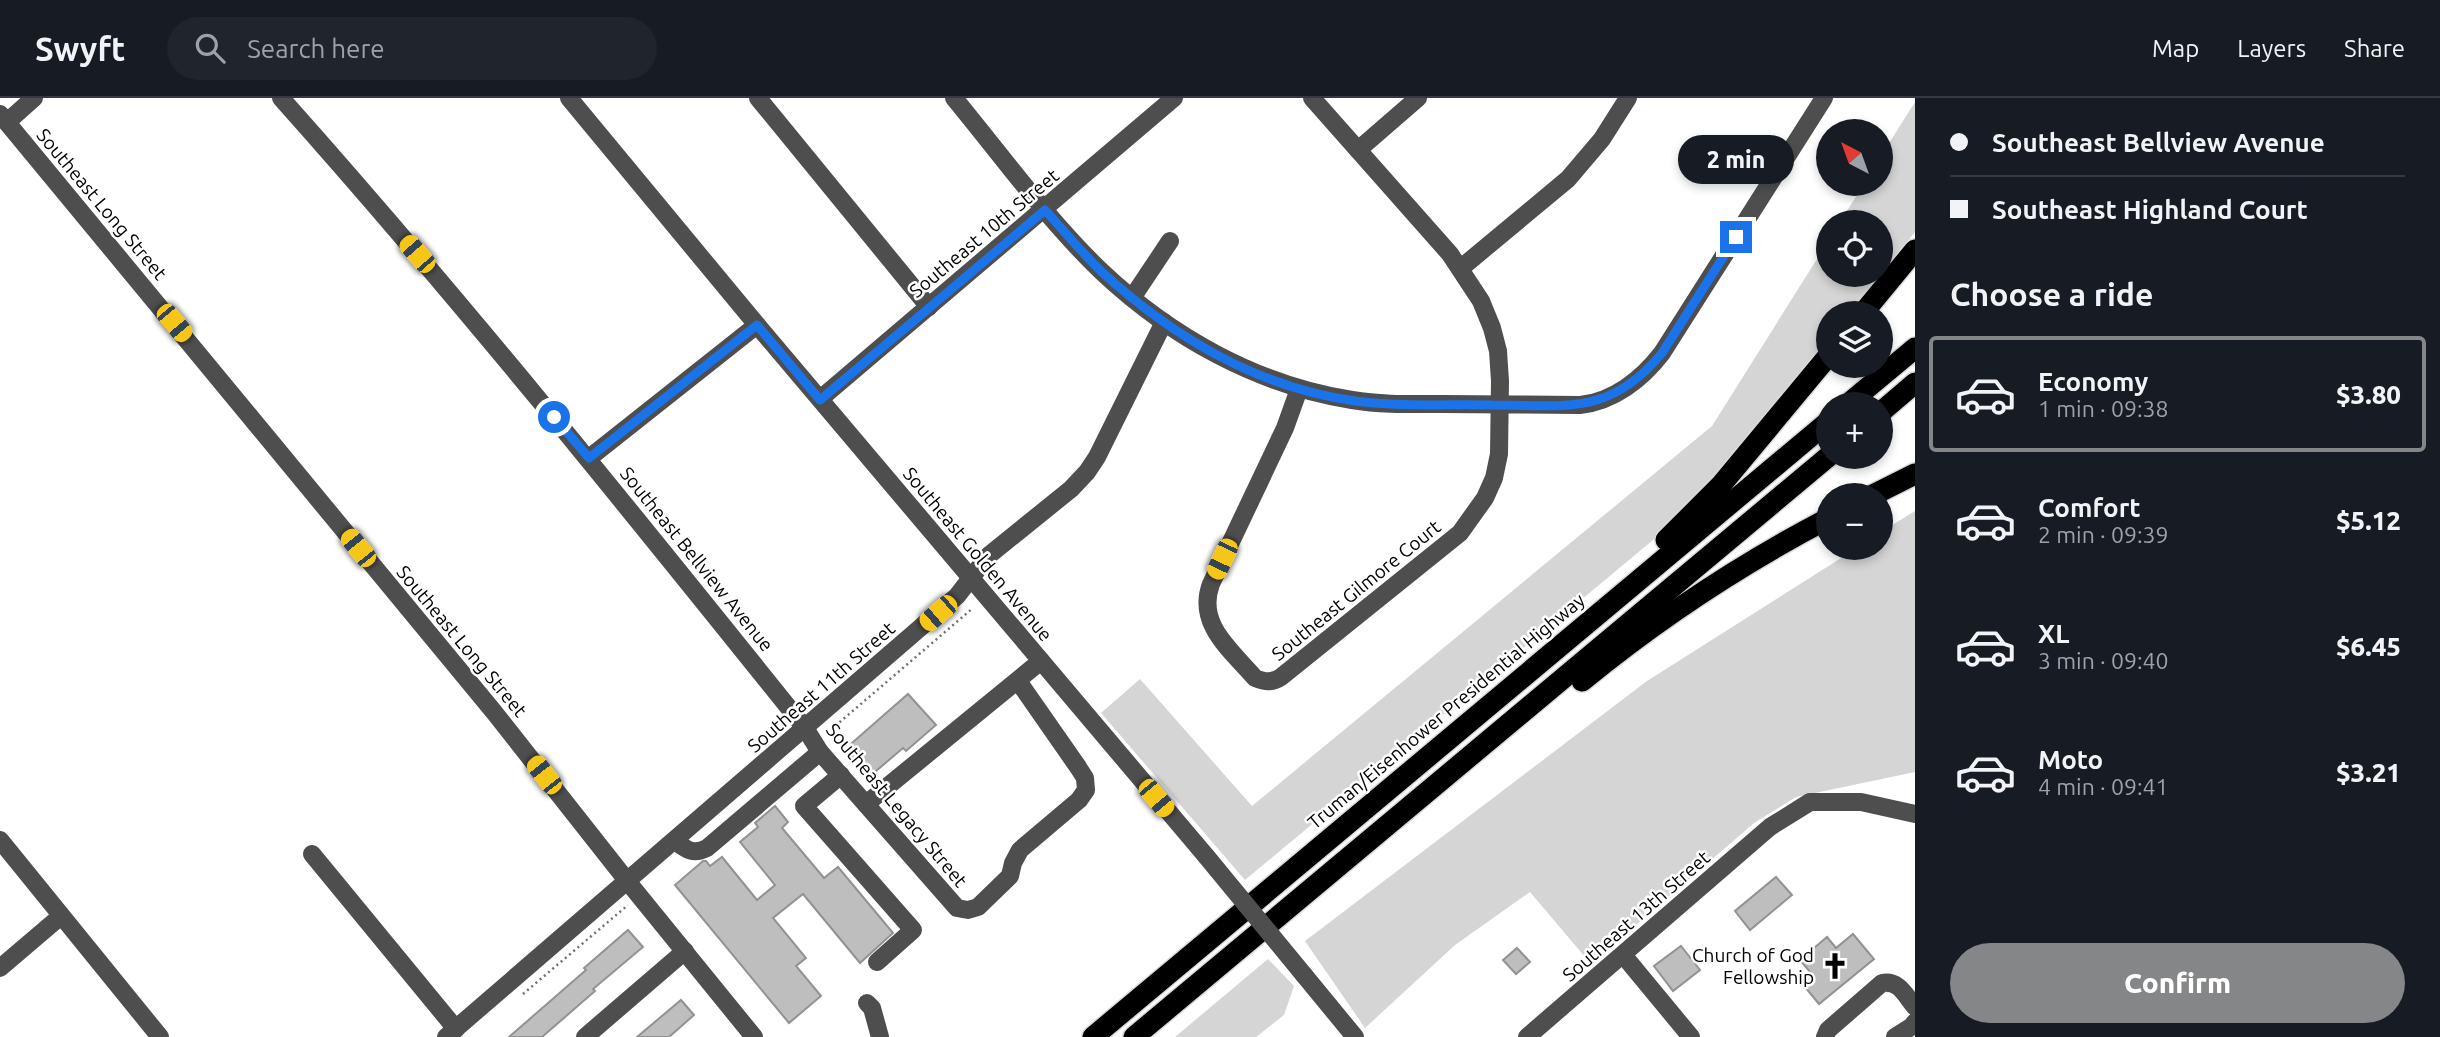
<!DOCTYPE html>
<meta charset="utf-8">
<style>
body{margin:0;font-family:Ubuntu,sans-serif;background:#20242c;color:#f1f3f6;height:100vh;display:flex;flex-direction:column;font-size:26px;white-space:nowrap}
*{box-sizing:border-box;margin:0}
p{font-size:23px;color:#9ea1a6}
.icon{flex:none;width:38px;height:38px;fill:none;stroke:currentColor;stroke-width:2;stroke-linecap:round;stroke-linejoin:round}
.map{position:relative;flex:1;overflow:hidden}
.side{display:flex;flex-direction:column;background:#171b24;width:525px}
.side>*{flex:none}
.top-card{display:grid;align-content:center;height:154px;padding:0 35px;background:#171b24}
.needle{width:46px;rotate:319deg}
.tools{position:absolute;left:1816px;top:21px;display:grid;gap:14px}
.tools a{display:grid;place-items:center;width:77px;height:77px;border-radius:50%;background:#171b24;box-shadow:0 4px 10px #0003;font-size:35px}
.end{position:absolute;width:32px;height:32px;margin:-16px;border:9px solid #1a73e8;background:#fff;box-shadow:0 0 0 4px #fff}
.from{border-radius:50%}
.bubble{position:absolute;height:49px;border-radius:24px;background:#171b24;box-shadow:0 4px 10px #0003;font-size:23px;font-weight:800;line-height:49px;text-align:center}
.car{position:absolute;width:21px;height:42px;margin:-21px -10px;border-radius:9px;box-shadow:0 0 5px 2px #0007;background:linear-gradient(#f5c518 24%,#345 0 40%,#f5c518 0 76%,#345 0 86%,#f5c518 0)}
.top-card b{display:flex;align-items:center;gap:24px;height:66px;font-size:26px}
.top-card b+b{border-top:2px solid #363941}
.top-card i{width:18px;height:18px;background:#f1f3f6}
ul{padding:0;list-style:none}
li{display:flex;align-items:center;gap:21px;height:116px;margin:0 14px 10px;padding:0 21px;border:4px solid transparent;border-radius:7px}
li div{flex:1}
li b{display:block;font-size:26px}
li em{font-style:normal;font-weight:800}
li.current{border-color:#858687}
li>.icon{width:63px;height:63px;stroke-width:1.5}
h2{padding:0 35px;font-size:32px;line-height:84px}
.button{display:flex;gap:14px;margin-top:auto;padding:14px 35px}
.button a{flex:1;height:80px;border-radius:42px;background:#858687;color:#fff;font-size:28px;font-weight:800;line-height:80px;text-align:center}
header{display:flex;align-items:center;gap:42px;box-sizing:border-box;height:98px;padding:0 35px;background:#171b24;border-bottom:2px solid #363941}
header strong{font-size:33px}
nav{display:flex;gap:38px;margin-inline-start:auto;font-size:24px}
.search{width:490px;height:63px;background:#20242c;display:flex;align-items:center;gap:18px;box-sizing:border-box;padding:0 24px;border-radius:38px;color:#9ea1a6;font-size:26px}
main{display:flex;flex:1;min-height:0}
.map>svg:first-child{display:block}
</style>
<header>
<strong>Swyft</strong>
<div class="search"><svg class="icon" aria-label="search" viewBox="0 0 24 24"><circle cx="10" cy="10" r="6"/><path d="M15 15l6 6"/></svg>Search here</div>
<nav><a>Map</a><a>Layers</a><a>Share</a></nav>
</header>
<main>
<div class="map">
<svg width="1915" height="939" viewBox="0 0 1915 939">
<rect width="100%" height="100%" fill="#fff"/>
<g fill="#d5d5d5">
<polygon points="1915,4 1915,134 1881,176 1881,124 1840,124 1864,86 1881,86 1881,58"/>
<polygon points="1829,142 1829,177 1881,177 1850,215 1829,215 1829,241 1708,387 1653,442 1245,782 1101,615 1140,581 1252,708 1712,328"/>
<polygon points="1915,413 1915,674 1796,699 1754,725 1591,866 1530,794 1455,847 1365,930 1305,843 1647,583 1857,450 1881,450 1881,434"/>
<polygon points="1268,861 1294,888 1284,917 1256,939 1175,939"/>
</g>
<g fill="#bebebe" stroke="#929292" stroke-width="2">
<polygon points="908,596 936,627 906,653 903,650 869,679 845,651"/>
<polygon points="775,708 788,724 782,730 824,780 838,769 893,835 860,865 803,796 773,820 806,860 796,868 821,898 789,925 675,787 703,763 706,763 710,768 722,759 757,802 775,787 740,744 758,729 755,725"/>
<polygon points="1776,779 1792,797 1750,832 1735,813"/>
<polygon points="628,832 643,849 593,891 595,893 542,939 509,939 586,872 584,870"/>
<polygon points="1853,836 1874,861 1819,906 1800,883 1811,875 1800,862 1827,839 1836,850"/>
<polygon points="1681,848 1700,872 1673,893 1654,868"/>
<polygon points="1517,850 1530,864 1516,876 1503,862"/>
<polygon points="681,902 694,917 669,939 637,939"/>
</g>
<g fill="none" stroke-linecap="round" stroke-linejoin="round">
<defs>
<g id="highway">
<polyline points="1863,215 1915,152"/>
<polyline points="1848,306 1915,250"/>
<polyline points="1881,314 1915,285"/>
<polyline points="1873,397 1915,376"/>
<polyline points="1666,442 1721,387 1829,257"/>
<path d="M1582,583c77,-63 159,-117 247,-163"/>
<polyline points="1093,939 1829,323"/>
<polyline points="1134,939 1829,358"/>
</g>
</defs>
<use href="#highway" stroke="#dbdbdb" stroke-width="24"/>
<g stroke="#707070" stroke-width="2.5" stroke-dasharray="2 3.5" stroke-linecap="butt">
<polyline points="827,635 973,510"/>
<polyline points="523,896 628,807"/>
</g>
<g stroke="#4e4e4e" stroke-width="18">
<path d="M281,0c182,204 353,417 524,630l15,24 137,156 11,2 10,-3 32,-31 3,-13 7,-13 59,-50 7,-10 -1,-12 -7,-11 -60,-86"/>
<polyline points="569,0 757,227 1206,758"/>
<polyline points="758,0 929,209"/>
<path d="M954,0c48,58 93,121 147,173 70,66 156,114 251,129 30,5 60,4 90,4 46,0 92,1 138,1 33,-3 62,-26 82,-52l162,-255"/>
<polyline points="0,16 494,614 628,784 754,939"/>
<polyline points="7,24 34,0"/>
<polyline points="1358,52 1418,0"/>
<polyline points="1461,170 1568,81 1602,41 1628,0"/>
<polyline points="1132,200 1170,143"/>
<path d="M1299,291l-14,39 -74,156c-15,40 20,66 44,94 10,4 17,5 26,-1l179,-144 25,-35 9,-20 5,-24 1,-73 -2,-30 -6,-23 -11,-27 -31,-47 -138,-156"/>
<polyline points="820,301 1174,0"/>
<polyline points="589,360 757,227"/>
<polyline points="841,677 804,708 913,832 877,864"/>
<polyline points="866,706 1041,563"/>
<polyline points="0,742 160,939"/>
<path d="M675,743c12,9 18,14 32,7l113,-96"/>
<polyline points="312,756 456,931"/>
<polyline points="1624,858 1691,939"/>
<polyline points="0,870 61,818"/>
<polyline points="1304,877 1355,939"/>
<polyline points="867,905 872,910 880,939"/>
<polyline points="446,939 957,498 988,458 1071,391 1087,374 1097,359 1164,224"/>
<polyline points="585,939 685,853"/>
<polyline points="1527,939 1770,729 1810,704 1861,704 1915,716"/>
<path d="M1825,939l3,-7 54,-47c17,-3 23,12 33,24"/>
<polyline points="1895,939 1911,929 1915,924"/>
</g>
<use href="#highway" stroke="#000" stroke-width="21"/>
<polyline stroke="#4e4e4e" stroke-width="18" points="1206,758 1304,877"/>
</g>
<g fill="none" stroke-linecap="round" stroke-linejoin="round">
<path stroke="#1a73e8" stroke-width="9" d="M554,319l35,41 168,-133 63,75 225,-190c19,21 37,43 58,63 70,64 156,115 252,128 46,6 93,3 138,4 74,0 117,11 169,-52l74,-116"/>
</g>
<defs>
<symbol id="church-bare" viewBox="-9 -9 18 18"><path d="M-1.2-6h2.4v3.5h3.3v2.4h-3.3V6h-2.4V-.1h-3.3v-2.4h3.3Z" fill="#000" stroke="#fff" stroke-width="2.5" paint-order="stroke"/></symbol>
</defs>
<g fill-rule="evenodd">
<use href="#church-bare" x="1816" y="849" width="38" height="38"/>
</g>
<g text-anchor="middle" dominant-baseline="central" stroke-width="5" stroke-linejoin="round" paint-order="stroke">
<g font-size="19" fill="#000" stroke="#fff">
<text transform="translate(102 106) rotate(50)">Southeast Long Street</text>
<text transform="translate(984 135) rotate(-40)">Southeast 10th Street</text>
<text transform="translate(978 456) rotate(50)">Southeast Golden Avenue</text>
<text transform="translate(697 461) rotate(51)">Southeast Bellview Avenue</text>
<text transform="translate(1356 492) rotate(-39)">Southeast Gilmore Court</text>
<text transform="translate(462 543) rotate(50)">Southeast Long Street</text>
<text transform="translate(821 589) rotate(-41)">Southeast 11th Street</text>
<text transform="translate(1446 613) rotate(-40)">Truman/Eisenhower Presidential Highway</text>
<text transform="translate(897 707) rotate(50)">Southeast Legacy Street</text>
<text transform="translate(1636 818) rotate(-41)">Southeast 13th Street</text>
</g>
<g font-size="19" fill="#000" stroke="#fff" text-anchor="end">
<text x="1814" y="857">Church of God<tspan x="1814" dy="22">Fellowship</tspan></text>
</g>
</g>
</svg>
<div class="tools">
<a><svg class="needle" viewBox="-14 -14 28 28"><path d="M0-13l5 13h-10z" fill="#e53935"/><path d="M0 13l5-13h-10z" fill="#9ea1a6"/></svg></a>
<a><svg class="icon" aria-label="locate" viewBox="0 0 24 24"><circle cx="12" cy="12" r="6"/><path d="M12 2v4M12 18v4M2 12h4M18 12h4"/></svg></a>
<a><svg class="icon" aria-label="layers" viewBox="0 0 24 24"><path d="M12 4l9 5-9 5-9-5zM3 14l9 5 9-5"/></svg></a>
<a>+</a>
<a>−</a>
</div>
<i class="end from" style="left:554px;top:319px"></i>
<i class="end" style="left:1736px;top:139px"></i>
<div class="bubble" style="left:1678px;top:37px;width:116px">2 min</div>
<i class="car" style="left:417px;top:156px;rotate:319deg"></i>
<i class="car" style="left:174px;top:225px;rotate:140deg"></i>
<i class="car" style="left:358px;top:450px;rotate:321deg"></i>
<i class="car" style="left:1222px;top:461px;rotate:205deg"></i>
<i class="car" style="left:938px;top:515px;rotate:229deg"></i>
<i class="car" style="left:544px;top:677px;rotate:322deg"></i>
<i class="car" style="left:1156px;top:700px;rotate:140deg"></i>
</div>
<section class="side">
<div class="top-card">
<b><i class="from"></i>Southeast Bellview Avenue</b>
<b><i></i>Southeast Highland Court</b>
</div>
<h2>Choose a ride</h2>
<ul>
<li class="current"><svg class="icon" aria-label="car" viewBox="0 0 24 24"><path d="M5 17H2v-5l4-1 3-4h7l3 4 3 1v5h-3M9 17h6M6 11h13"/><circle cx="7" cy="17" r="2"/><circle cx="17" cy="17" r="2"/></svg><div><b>Economy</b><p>1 min · 09:38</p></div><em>$3.80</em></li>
<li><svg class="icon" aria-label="car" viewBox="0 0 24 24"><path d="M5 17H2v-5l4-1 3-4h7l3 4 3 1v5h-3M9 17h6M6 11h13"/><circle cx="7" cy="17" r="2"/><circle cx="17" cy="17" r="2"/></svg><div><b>Comfort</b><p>2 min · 09:39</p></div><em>$5.12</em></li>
<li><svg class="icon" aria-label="car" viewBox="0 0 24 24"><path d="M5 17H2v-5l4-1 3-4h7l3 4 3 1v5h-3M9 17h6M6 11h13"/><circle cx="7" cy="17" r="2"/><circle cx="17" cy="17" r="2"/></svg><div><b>XL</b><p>3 min · 09:40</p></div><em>$6.45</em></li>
<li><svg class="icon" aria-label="car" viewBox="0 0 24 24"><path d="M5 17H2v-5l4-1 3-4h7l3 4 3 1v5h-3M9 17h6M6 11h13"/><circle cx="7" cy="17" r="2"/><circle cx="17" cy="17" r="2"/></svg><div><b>Moto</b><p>4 min · 09:41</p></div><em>$3.21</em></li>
</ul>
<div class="button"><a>Confirm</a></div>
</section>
</main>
